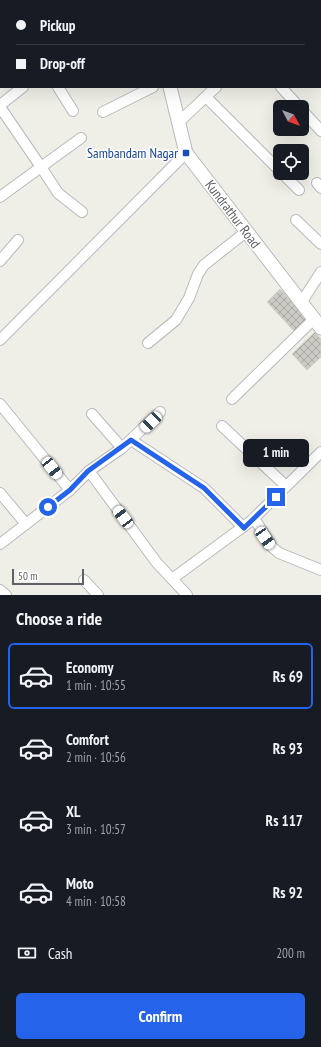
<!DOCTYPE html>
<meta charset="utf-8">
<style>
body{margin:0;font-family:"PT Sans Narrow",sans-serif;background:#242831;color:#f1f3f6;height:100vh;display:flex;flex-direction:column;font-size:15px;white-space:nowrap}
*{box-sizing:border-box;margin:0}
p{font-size:13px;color:#9ea1a6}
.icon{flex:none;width:22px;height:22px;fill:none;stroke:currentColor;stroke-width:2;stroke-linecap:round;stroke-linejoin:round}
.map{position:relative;height:595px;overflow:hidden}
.sheet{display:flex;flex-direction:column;background:#171b24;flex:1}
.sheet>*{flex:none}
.guide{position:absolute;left:0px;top:0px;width:321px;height:88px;box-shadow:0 4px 16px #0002;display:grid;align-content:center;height:88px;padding:0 16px;background:#171b24}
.needle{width:26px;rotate:131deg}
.controls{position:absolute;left:273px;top:100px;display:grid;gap:8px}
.controls a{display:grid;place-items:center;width:36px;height:36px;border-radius:6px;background:#171b24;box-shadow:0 4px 16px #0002;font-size:20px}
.scale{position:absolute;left:12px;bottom:10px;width:72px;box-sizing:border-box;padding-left:4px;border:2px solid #5e6267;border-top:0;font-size:11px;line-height:14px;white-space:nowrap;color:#5e6267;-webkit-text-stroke:3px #fff;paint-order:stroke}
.end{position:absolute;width:18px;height:18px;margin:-9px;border:5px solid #2563eb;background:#fff;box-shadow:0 0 0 2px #fff}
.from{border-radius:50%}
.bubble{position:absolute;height:28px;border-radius:6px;background:#171b24;box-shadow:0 4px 16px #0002;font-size:13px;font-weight:700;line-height:28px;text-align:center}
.car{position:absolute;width:12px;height:24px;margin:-12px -6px;border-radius:5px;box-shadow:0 0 3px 1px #0007;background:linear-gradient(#fff 24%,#345 0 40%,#fff 0 76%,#345 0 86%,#fff 0)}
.guide b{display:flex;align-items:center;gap:14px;height:38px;font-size:15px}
.guide b+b{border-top:1px solid #363941}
.guide i{width:10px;height:10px;background:#f1f3f6}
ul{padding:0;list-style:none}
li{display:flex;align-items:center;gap:12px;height:66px;margin:0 8px 6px;padding:0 8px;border:2px solid transparent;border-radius:6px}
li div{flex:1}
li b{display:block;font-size:15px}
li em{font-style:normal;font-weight:700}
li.current{border-color:#2563eb}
li>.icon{width:36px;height:36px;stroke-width:1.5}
h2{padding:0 16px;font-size:18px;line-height:48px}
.pay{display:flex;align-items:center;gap:10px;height:44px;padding:0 16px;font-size:15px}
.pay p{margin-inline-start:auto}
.action{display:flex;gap:8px;margin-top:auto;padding:8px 16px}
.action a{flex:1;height:46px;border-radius:6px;background:#2563eb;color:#fff;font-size:16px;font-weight:700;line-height:46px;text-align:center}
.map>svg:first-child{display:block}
</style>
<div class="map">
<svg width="321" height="595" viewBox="0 0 321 595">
<defs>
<pattern id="building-cross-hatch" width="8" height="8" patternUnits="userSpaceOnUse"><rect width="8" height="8" fill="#cccac4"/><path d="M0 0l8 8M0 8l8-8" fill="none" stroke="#a9a7a3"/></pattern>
</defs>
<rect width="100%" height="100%" fill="#f0efe7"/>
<g fill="url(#building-cross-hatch)" stroke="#d5d1c5">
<polygon points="280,289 309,319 295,332 267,302"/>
<polygon points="315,332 321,339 321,357 307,370 292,354"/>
</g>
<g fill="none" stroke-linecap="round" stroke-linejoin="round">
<defs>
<g id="minor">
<polyline points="281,0 282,1"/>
<polyline points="35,1 36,0"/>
<polyline points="233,1 233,0"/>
<polyline points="0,27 1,26"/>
<polyline points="320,40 321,41"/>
<polyline points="58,87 73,111"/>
<polyline points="281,87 299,107"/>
<polyline points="206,97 280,171"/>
<polyline points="0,105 23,87"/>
<polyline points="0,107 41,167 0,197"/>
<polyline points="302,110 321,131"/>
<polyline points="103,112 153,87"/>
<polyline points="179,122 216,87"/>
<polyline points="81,138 41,167 58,193 82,212"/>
<polyline points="282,173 299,190"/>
<polyline points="317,183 321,188"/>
<polyline points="296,220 321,244"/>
<polyline points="0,261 18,240"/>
<polyline points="301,303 321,272"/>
<polyline points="0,340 186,153"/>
<polyline points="148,343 176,320 189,298 198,274 204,265 247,231"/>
<polyline points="232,399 313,320"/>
<polyline points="0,404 70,490"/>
<polyline points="92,414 122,448"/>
<polyline points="222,426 286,486"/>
<polyline points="131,440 204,488 243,527"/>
<polyline points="89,471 157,563 187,595"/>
<polyline points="0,493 26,524"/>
<polyline points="254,518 272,547 279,553 321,570"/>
<polyline points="0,544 70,490 89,471 122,448 160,412"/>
<polyline points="172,579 251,521 321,452"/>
<polyline points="84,580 98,595"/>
<polyline points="0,590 6,595"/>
</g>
<g id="tertiary">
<polyline points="156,0 156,1"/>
<polyline points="170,87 186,153 321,328"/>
</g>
</defs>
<use href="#minor" stroke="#b7b9bd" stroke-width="12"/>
<use href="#tertiary" stroke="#b7b9bd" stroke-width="15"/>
<use href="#minor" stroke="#fff" stroke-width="10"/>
<use href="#tertiary" stroke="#fff" stroke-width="13"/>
</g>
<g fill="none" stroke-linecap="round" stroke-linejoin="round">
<polyline stroke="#2563eb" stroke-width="5" points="48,507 70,490 88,471 131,440 204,488 244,528 276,497"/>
</g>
<rect fill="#1a4fb4" stroke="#fff" stroke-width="1.5" x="182" y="149" width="8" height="8" rx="2"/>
<g text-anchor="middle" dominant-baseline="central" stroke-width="3" stroke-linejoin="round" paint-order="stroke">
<g font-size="14" fill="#164399" stroke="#fff" text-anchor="end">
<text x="178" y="153">Sambandam Nagar</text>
</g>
<g font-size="14" fill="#5e6267" stroke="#fff">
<text transform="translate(233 214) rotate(53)">Kundrathur Road</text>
</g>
</g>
</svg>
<div class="controls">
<a><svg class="needle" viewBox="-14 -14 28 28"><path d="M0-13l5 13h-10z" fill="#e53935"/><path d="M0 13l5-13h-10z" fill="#9ea1a6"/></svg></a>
<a><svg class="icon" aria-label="locate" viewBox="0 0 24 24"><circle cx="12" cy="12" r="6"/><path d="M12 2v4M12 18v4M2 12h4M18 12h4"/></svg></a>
</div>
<div class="scale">50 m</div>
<i class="end from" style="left:48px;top:507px"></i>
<i class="end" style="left:276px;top:497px"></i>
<div class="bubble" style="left:243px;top:439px;width:66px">1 min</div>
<i class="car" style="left:151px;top:422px;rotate:226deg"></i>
<i class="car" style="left:52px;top:468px;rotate:142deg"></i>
<i class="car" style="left:123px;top:517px;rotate:323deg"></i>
<i class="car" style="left:265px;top:538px;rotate:145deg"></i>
<div class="guide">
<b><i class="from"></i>Pickup</b>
<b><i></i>Drop-off</b>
</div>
</div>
<section class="sheet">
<h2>Choose a ride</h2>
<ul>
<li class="current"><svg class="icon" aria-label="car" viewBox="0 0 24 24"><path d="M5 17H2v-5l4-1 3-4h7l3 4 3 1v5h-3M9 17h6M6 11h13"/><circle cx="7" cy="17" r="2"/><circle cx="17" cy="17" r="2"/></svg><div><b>Economy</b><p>1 min · 10:55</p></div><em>Rs 69</em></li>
<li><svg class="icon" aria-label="car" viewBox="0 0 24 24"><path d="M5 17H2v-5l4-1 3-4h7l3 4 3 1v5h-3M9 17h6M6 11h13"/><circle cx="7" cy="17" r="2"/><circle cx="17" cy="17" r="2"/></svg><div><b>Comfort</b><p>2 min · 10:56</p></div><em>Rs 93</em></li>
<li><svg class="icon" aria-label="car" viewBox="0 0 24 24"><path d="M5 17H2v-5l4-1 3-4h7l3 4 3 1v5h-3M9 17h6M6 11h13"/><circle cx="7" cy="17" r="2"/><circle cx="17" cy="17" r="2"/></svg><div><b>XL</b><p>3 min · 10:57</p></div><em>Rs 117</em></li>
<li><svg class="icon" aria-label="car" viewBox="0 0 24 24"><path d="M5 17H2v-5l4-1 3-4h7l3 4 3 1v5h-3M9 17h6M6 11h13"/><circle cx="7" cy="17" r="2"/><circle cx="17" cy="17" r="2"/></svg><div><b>Moto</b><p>4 min · 10:58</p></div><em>Rs 92</em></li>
</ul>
<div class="pay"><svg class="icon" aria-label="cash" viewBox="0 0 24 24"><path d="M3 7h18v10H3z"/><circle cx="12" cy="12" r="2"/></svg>Cash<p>200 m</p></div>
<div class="action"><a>Confirm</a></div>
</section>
